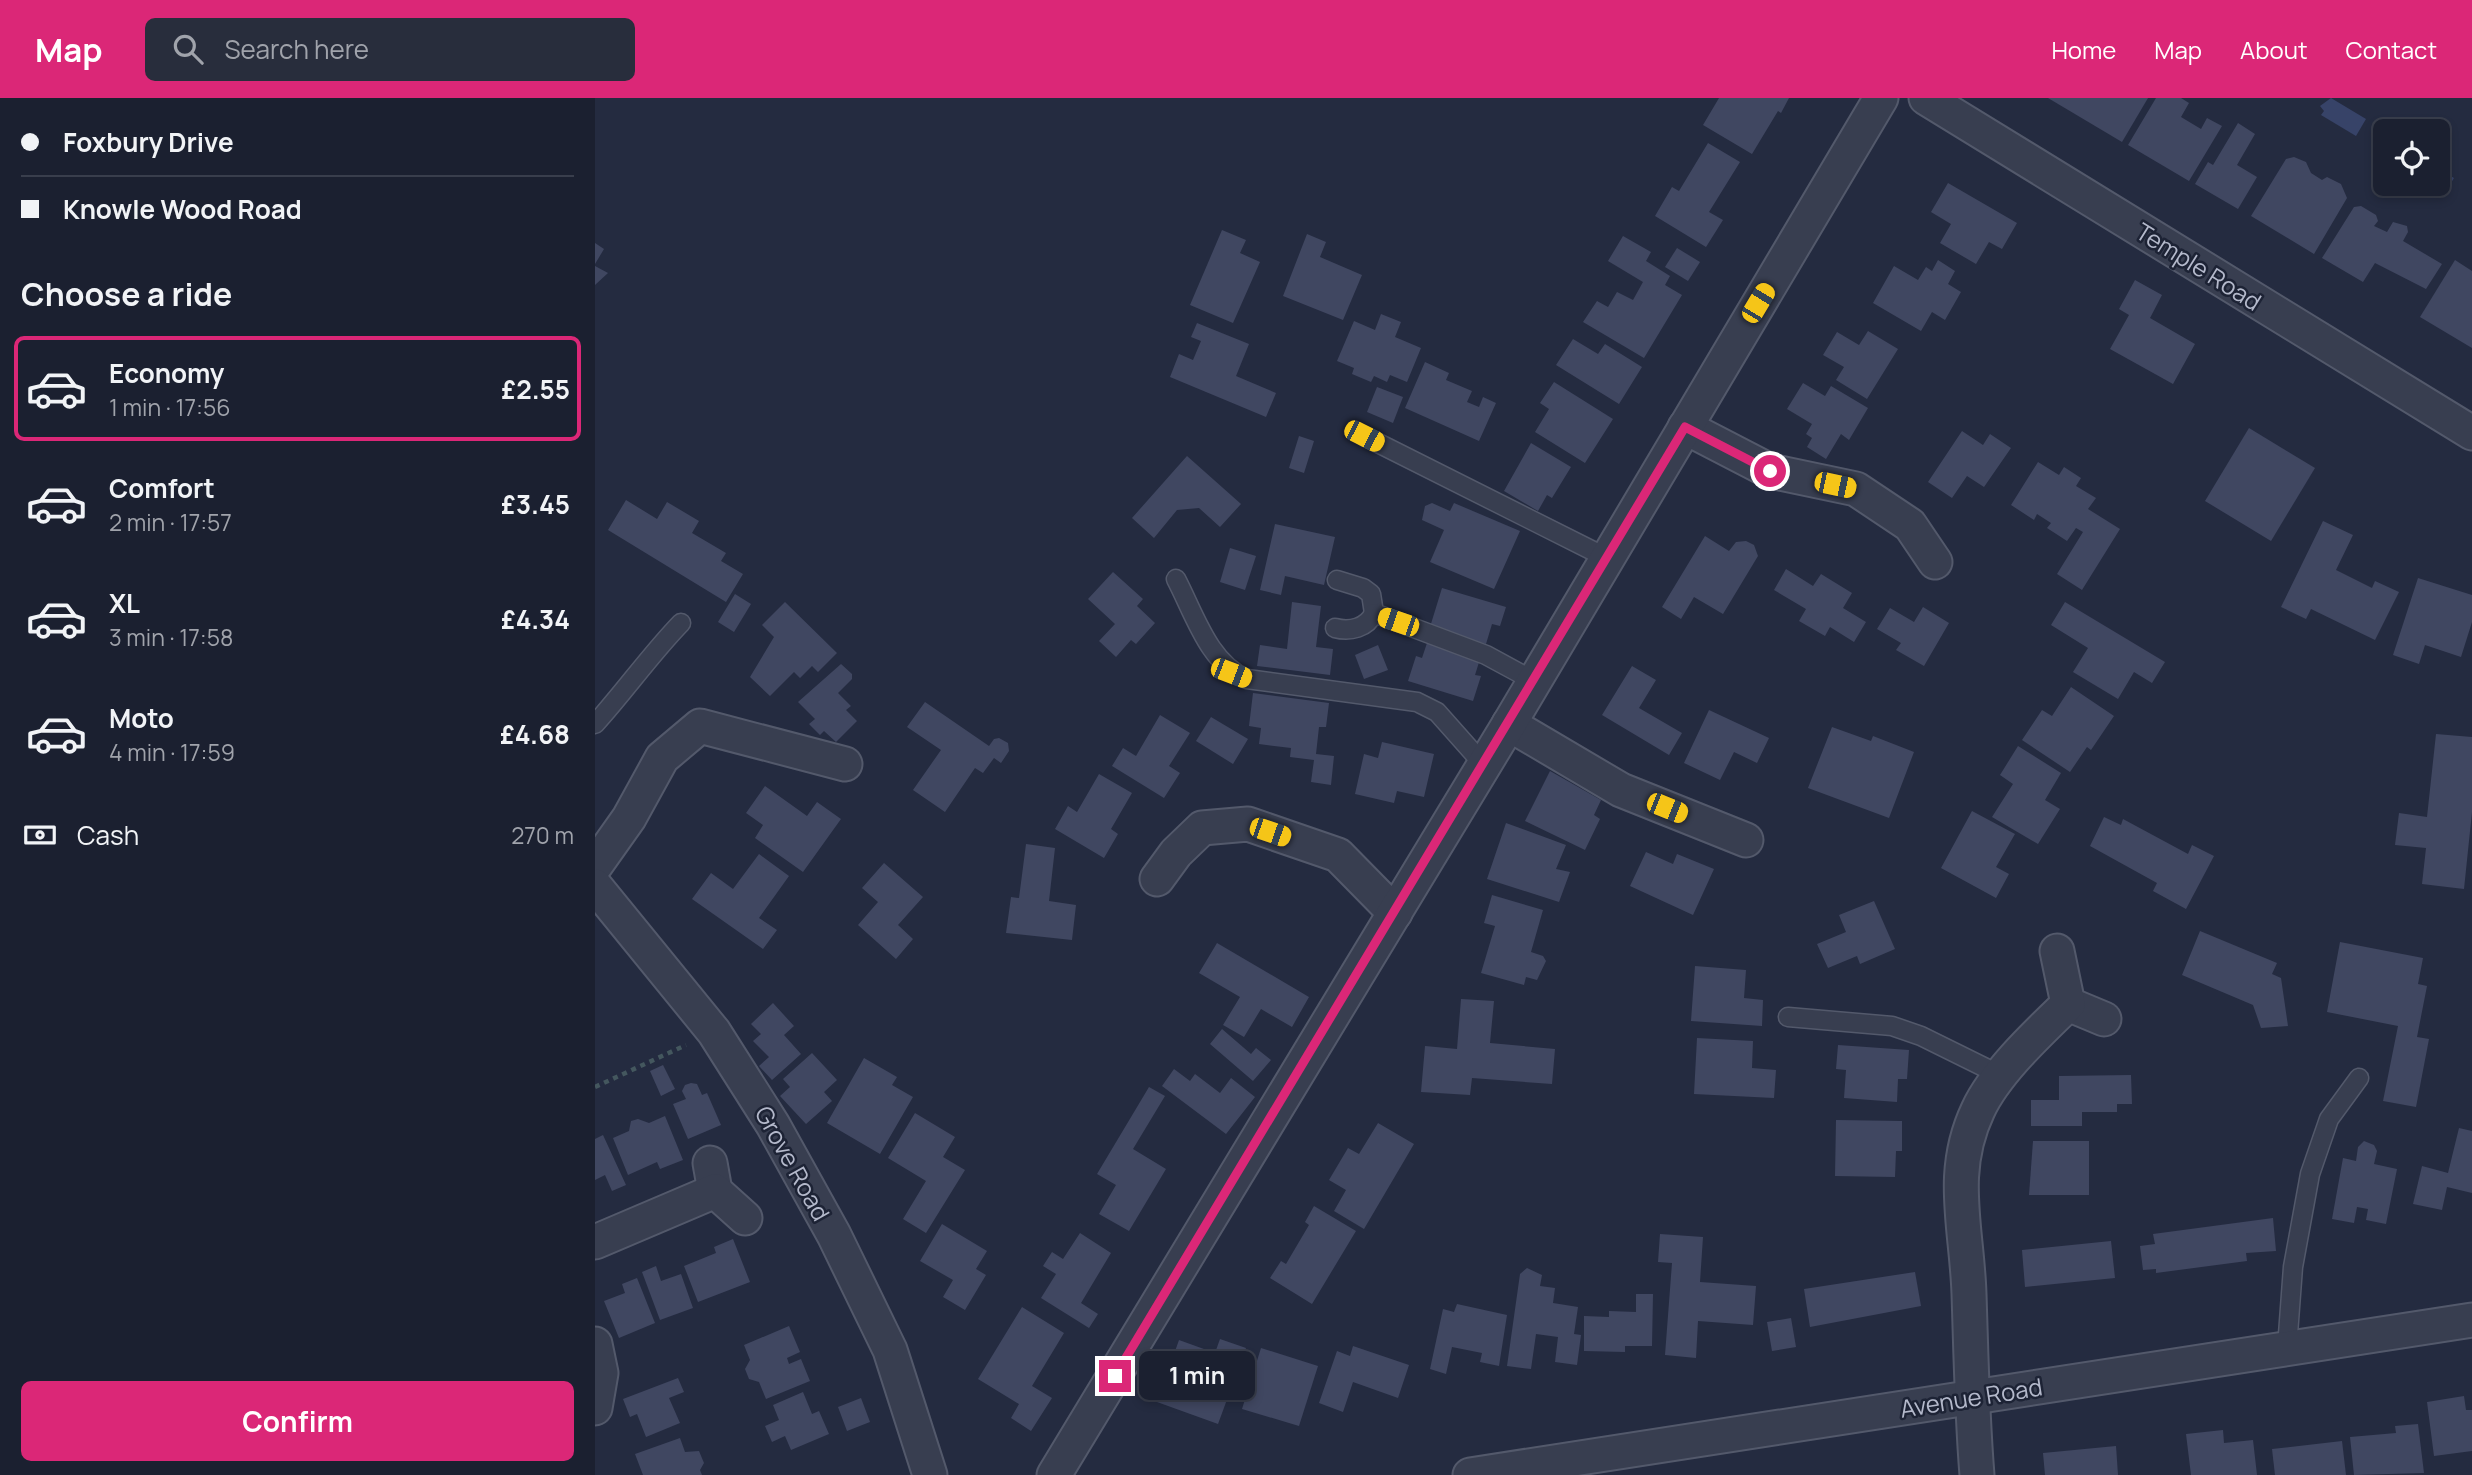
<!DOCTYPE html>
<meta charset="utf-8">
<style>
body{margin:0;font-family:Manrope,sans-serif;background:#282d3c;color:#f1f3f6;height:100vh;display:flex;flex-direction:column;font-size:26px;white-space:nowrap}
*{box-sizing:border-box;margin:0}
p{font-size:23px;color:#a0a3ab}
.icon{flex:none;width:38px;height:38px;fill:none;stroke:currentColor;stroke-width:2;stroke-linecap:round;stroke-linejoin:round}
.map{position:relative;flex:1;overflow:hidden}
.details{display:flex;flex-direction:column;background:#1b2030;width:595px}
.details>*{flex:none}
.top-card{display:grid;align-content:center;height:154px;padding:0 21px;background:#1b2030}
.controls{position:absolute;left:1778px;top:21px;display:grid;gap:14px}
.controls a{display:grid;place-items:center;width:77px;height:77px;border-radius:10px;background:#1b2030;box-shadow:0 4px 10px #0003,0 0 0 2px #393e4c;font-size:35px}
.end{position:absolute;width:32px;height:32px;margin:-16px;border:9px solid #db2777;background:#fff;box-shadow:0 0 0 4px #fff}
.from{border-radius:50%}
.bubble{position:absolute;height:49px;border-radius:10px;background:#1b2030;box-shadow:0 4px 10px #0003,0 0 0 2px #393e4c;font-size:23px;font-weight:700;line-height:49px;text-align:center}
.car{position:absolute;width:21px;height:42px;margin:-21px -10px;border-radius:9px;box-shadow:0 0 5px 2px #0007;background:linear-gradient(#f5c518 24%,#345 0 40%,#f5c518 0 76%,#345 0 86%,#f5c518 0)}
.top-card b{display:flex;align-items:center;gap:24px;height:66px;font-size:26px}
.top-card b+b{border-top:2px solid #393e4c}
.top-card i{width:18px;height:18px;background:#f1f3f6}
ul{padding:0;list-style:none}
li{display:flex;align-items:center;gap:21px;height:105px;margin:0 14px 10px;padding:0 7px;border:4px solid transparent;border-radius:10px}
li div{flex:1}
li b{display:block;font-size:26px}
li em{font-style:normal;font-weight:700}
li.active{border-color:#db2777}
li>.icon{width:63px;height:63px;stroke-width:1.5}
h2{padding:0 21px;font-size:32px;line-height:84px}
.pay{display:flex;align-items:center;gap:18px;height:77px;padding:0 21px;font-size:26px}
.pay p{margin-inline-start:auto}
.action{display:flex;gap:14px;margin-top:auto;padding:14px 21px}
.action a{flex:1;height:80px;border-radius:10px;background:#db2777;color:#fff;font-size:28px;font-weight:700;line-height:80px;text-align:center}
header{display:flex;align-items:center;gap:42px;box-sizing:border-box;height:98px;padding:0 35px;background:#db2777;color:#fff}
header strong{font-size:33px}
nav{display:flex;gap:38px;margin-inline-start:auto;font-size:24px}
.search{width:490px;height:63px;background:#282d3c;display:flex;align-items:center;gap:18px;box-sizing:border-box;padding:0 24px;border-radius:10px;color:#a0a3ab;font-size:26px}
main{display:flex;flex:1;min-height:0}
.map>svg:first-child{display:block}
</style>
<header>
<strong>Map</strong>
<div class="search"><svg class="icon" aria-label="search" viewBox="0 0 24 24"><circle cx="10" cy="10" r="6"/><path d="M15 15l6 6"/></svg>Search here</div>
<nav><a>Home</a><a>Map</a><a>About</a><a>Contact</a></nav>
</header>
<main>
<section class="details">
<div class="top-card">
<b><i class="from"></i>Foxbury Drive</b>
<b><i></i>Knowle Wood Road</b>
</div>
<h2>Choose a ride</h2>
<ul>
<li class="active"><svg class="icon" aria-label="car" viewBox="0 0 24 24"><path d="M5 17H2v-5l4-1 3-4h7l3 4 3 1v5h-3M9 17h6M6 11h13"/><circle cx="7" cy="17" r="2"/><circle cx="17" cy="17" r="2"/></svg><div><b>Economy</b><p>1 min · 17:56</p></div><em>£2.55</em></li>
<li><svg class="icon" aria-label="car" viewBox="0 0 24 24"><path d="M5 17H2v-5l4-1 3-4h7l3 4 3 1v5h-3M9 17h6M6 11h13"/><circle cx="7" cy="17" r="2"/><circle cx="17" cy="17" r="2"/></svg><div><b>Comfort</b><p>2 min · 17:57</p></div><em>£3.45</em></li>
<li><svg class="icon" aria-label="car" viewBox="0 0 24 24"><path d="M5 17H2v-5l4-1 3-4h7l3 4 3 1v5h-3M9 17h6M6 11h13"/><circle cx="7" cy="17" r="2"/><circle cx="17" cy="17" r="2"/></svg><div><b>XL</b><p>3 min · 17:58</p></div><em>£4.34</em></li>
<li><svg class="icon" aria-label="car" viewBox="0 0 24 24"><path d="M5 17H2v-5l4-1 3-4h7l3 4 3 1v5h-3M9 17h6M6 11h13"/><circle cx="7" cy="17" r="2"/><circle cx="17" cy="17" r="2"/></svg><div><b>Moto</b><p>4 min · 17:59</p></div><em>£4.68</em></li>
</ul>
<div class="pay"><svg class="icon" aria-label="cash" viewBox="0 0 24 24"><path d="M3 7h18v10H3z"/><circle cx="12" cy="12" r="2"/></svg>Cash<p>270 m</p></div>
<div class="action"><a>Confirm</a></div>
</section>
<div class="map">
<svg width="1877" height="1377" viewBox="0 0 1877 1377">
<rect width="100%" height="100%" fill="#242b40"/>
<g fill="#374368">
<polygon points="1736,0 1771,21 1761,38 1726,17 1729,13 1725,8"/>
<polygon points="1843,71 1859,80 1848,98 1838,93 1826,95 1823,86 1843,86"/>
</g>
<g fill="#404761">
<polygon points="1124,0 1194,0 1186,15 1183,13 1157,56 1108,27"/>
<polygon points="1453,0 1553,0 1527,44"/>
<polygon points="1561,0 1586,0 1594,5 1586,19 1606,31 1612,20 1627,28 1594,83 1533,47"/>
<polygon points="1643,25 1660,36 1642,67 1662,79 1643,111 1600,86 1613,64 1618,67"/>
<polygon points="1113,45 1145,64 1114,114 1128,122 1111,149 1060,118 1077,89 1084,93"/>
<polygon points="1699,59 1711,64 1716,75 1727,82 1732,79 1746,86 1752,100 1719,156 1656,118 1691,61"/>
<polygon points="1353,85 1422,125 1407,151 1394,144 1381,166 1345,145 1356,126 1336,114"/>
<polygon points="1766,108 1781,117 1783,123 1779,128 1792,134 1798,124 1812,128 1813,134 1808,143 1847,166 1831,191 1780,165 1768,184 1727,160 1759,109"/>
<polygon points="627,132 651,142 645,155 665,164 638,225 595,207"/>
<polygon points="712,136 731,144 725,159 767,177 748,222 688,198"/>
<polygon points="1028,138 1056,154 1051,163 1075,178 1070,187 1087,197 1049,260 988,224 1002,203 1013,209 1022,194 1038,202 1048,184 1013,163"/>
<polygon points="0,145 9,151 0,166"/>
<polygon points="1082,150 1105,164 1093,183 1070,169"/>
<polygon points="1343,162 1360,173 1353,186 1366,194 1350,222 1337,214 1326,233 1278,205 1299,168 1323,182 1331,169 1337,173"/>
<polygon points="1860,162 1877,173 1877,250 1825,219"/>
<polygon points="0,168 13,175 0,187"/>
<polygon points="1540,182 1567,197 1555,220 1600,246 1578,286 1515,251 1534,217 1524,211"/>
<polygon points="786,216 806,224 800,239 826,250 812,284 795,277 792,284 779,278 776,284 757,276 759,270 742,263 759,223 780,232"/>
<polygon points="602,225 654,246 641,278 681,295 671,319 575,279 584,256 598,262 606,243 596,239"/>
<polygon points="1273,233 1303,251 1272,301 1241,282 1249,269 1228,257 1242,234 1264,247"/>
<polygon points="978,241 1003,256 1010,246 1047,269 1024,306 961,267"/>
<polygon points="830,264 854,275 851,282 877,293 872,304 884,309 888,299 901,305 884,343 810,310"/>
<polygon points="959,284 1018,321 990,365 940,334 954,311 945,305"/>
<polygon points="1208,285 1230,298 1236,288 1273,310 1254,342 1246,336 1231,361 1212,349 1217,340 1211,336 1217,326 1192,311"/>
<polygon points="782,289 808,299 798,325 772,314"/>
<polygon points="1654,330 1720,370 1676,443 1610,403"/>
<polygon points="1367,333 1388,347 1395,336 1416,350 1389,389 1372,378 1357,400 1333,384"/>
<polygon points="704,338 719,343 709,375 694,370"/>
<polygon points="936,345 976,369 957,400 952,397 943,413 909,393"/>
<polygon points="592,358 646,406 625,429 604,410 582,412 559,440 537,420"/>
<polygon points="1443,364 1464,377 1469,369 1486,380 1481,388 1501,400 1493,411 1525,431 1487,492 1462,476 1488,434 1481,430 1472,443 1452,430 1456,425 1442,416 1439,422 1416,407"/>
<polygon points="31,402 62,421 72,404 104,423 97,435 131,455 126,463 148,476 131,504 13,432"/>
<polygon points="837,405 855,413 859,405 925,433 899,491 835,464 849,432 827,422 830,408"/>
<polygon points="1728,423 1758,437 1741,472 1777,490 1780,483 1804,494 1780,542 1716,511 1711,521 1686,509"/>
<polygon points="680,426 740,439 729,487 690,478 686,497 665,492"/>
<polygon points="1110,438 1134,453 1141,444 1151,443 1159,447 1163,458 1128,516 1099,499 1086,521 1067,509"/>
<polygon points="635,450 661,458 650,492 625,484"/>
<polygon points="1191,471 1218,488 1226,476 1257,495 1248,510 1271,524 1259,544 1235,529 1230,538 1204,523 1211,511 1179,492"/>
<polygon points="518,474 548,501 542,508 560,525 541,546 536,542 521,559 504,543 520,526 493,501"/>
<polygon points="1823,480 1877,497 1877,524 1866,559 1830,547 1824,566 1798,557"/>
<polygon points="847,490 911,509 905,528 897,526 891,546 835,529"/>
<polygon points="140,496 156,506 139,534 123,524"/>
<polygon points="190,504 242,555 223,574 217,568 205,580 199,574 175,598 155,579 179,539 167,527"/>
<polygon points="697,504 726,508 721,549 738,551 735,577 662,568 665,547 692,551"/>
<polygon points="1470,504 1570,564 1557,585 1539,574 1523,601 1478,574 1493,550 1456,527"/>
<polygon points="1328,509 1354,525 1329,568 1301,552 1306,545 1282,531 1295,510 1319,524"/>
<polygon points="832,545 885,561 880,577 886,578 878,603 813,583 821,558 827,560"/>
<polygon points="783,547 793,572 769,581 760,557"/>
<polygon points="246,566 257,576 257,581 243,595 256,608 251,612 262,623 241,644 229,633 225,637 214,626 220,621 203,604"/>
<polygon points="1037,568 1061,582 1044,610 1087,635 1074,657 1007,617"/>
<polygon points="1476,589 1519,618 1496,652 1492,649 1475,674 1427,642 1447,612 1457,618"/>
<polygon points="658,595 734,605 731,629 724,629 721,656 739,658 736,687 716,684 719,662 695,659 696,650 664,646 666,630 654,628"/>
<polygon points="330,604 394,648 399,641 404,640 413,645 414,653 406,665 399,660 388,675 380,670 350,714 318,692 346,652 312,629"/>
<polygon points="1114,612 1174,640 1162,665 1139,654 1125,682 1089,665"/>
<polygon points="565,617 595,635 574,668 585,675 569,700 517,668 528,650 541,658"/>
<polygon points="616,619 653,641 638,666 601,643"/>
<polygon points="1237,629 1276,643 1278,638 1319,654 1294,720 1213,690"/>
<polygon points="1841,636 1877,639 1877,714 1869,791 1827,786 1831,750 1800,747 1804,715 1832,719"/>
<polygon points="787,644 839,656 829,699 802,693 799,705 760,696 769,656 783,660"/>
<polygon points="1423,648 1466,675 1450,702 1465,711 1443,746 1397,719 1418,686 1405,677"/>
<polygon points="955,673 1006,702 999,717 1005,721 990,752 930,723"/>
<polygon points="504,676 537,695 516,731 523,736 509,760 460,731 473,708 482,714"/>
<polygon points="170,688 212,718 222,704 246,721 208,774 160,740 168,727 151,715"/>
<polygon points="1377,713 1420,736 1401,769 1414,776 1401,800 1346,770"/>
<polygon points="1509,719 1526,727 1528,721 1593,756 1597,747 1619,758 1591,811 1558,793 1562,785 1495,748"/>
<polygon points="911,725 971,747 961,771 975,774 964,804 892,781"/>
<polygon points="431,746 460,750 454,803 481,807 477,842 411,835 416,799 424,800"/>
<polygon points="1051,754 1078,766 1082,756 1119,771 1098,817 1035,788"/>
<polygon points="164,756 194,778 164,820 182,832 168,851 97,801 116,775 138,791"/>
<polygon points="289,765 328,799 303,827 318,841 301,861 263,827 283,804 267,790"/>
<polygon points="897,797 948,812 936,854 948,858 951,863 942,882 931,879 929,887 886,875 900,828 889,825"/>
<polygon points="1279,803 1300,851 1265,866 1262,858 1233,870 1222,846 1251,834 1244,817"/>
<polygon points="1605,833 1682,865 1677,876 1686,880 1693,928 1666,930 1658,907 1587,877"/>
<polygon points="1745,844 1828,860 1823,886 1832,888 1822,939 1834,941 1821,1009 1788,1003 1803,928 1732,914"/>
<polygon points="622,845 714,899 697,929 666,911 649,939 628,927 645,899 604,875"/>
<polygon points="1100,868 1151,872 1149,900 1168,902 1167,928 1096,923"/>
<polygon points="866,901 899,903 895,945 960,951 957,986 877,980 875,997 826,994 830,948 862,951"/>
<polygon points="178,905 199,928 189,937 206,956 177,982 164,968 174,959 158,943 166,936 156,926"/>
<polygon points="627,931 656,956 661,950 676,962 658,983 615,946"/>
<polygon points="1102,940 1158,943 1157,970 1181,972 1179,1000 1099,996"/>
<polygon points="1243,947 1314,952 1312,981 1303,981 1302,1004 1249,1000 1251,972 1241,971"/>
<polygon points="217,955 242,982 229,994 237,1003 211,1026 185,998 195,989 188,981"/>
<polygon points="269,960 302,979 297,987 318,999 285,1056 232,1025"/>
<polygon points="68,967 80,991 66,998 55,973"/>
<polygon points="579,971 595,983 600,976 625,995 636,980 660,999 631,1036 567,988"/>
<polygon points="1536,977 1537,1006 1522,1006 1522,1014 1487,1014 1487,1028 1436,1028 1436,1002 1464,1002 1464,978"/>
<polygon points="96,985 102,986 107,997 112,995 126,1027 93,1041 78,1006 91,1001 87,993 90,987"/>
<polygon points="554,989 570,998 538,1051 571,1071 534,1133 504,1116 521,1087 502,1076"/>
<polygon points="320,1015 360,1039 348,1059 370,1072 331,1135 308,1121 331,1083 293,1060"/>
<polygon points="70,1018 88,1062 65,1071 62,1064 33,1077 18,1040 34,1033 36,1023 43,1021 54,1025"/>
<polygon points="1241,1022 1307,1023 1307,1053 1301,1053 1300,1079 1240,1078"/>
<polygon points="783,1025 819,1046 769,1131 739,1113 751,1092 734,1082 753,1050 764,1056"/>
<polygon points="1864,1030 1877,1033 1877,1095 1852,1089 1847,1112 1818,1106 1827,1068 1853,1075"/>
<polygon points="8,1037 31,1087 17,1093 10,1077 0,1082 0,1041"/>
<polygon points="1438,1043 1494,1043 1494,1097 1434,1097"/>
<polygon points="1769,1043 1779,1047 1782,1053 1779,1066 1802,1071 1791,1126 1771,1122 1773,1111 1762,1109 1759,1125 1737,1121 1748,1060 1761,1063 1763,1049"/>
<polygon points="719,1108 761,1133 717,1206 675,1180 686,1163 691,1166 714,1127 710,1124"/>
<polygon points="1678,1120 1681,1153 1651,1155 1652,1163 1561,1175 1561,1171 1548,1172 1545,1148 1560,1146 1558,1136"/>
<polygon points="347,1126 392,1153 381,1171 391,1177 370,1212 348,1199 358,1182 325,1163"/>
<polygon points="485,1135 516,1155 486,1205 503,1216 494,1230 446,1200 461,1176 448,1168 457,1154 468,1161"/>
<polygon points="1065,1136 1108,1139 1105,1184 1161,1188 1158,1227 1103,1223 1101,1260 1070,1257 1077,1165 1063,1164"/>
<polygon points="138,1141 155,1184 103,1204 89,1168 121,1155 119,1149"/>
<polygon points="1516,1143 1520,1180 1430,1189 1427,1152"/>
<polygon points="61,1168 66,1183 86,1176 98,1210 65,1222 47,1174"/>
<polygon points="932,1170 947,1177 945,1188 960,1190 958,1205 983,1209 979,1236 986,1237 982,1267 960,1264 963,1239 941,1236 936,1271 912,1268 925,1176"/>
<polygon points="1320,1174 1326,1208 1215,1229 1209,1191"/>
<polygon points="42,1180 60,1225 24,1240 9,1203 30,1195 27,1186"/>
<polygon points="1041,1196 1058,1196 1057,1248 1030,1248 1030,1254 989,1253 989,1218 1014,1219 1014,1213 1041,1214"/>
<polygon points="862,1206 912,1217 904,1268 885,1264 887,1255 857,1249 851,1276 835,1271 848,1211 859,1214"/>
<polygon points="427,1209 469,1235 437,1288 457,1300 436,1333 416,1320 424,1306 383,1281"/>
<polygon points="1196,1220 1201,1249 1177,1253 1172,1224"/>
<polygon points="194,1228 205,1254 192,1260 194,1266 206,1261 215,1283 171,1301 164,1284 154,1281 150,1271 155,1262 149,1247"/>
<polygon points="625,1241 651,1250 623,1326 562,1304 584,1242 620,1255"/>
<polygon points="758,1248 814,1267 803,1300 758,1284 748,1314 724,1305 742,1253 755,1258"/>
<polygon points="666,1250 723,1268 704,1328 647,1311"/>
<polygon points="83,1280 89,1294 74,1300 85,1325 51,1339 42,1316 35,1319 28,1301"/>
<polygon points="208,1294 217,1316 224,1313 234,1336 196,1352 190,1338 177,1344 170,1328 184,1322 178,1307"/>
<polygon points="1869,1298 1871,1312 1877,1312 1877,1353 1839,1358 1832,1304"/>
<polygon points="266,1300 275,1324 252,1333 243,1309"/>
<polygon points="1823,1326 1829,1375 1759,1377 1755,1339 1801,1335 1800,1328"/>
<polygon points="1628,1332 1629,1345 1658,1342 1662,1377 1596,1377 1591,1336"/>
<polygon points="85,1340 90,1354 104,1353 109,1365 105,1372 107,1377 48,1377 40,1356"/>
<polygon points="1747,1343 1751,1377 1680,1377 1677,1351"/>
<polygon points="1521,1348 1523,1377 1450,1377 1448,1355"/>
</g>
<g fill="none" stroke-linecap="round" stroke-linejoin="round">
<defs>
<g id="lane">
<polyline points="769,338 1012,460"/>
<path d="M581,481c18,34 33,85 71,100l170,23 20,10 47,53"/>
<polyline points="742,482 768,490 776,496 779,515 891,557 939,583"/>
<path d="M740,530c15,4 32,0 39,-15"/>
<path d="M0,626c30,-33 55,-69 86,-101"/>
<polyline points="1193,919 1297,928 1326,938 1407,978"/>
<polyline points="1692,1250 1698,1169 1715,1076 1734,1021 1764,980"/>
</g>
<g id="street">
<polyline points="1331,0 1877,335"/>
<polyline points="1090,329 1175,373 1261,391 1315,427 1340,464"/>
<polyline points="914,626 1026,692 1151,742"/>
<polyline points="0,768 34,720 67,660 105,628 250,666"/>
<polyline points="562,781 581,755 607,730 653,726 743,757 800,815"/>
<polyline points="0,788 119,934 178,1027 239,1137 295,1252 335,1377"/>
<polyline points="1473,906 1509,921"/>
<polyline points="115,1065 120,1093"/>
<polyline points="0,1144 120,1093 150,1120"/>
<polyline points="0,1246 6,1275 0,1310"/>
<polyline points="459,1377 914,626 1286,0"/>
<polyline points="875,1377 1877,1222"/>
<path d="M1382,1377c-5,-61 -6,-121 -8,-181 -2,-66 -21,-121 9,-184 17,-37 60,-77 90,-106l-11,-53"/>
</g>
</defs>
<use href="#lane" stroke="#53596b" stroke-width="21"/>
<use href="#street" stroke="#53596b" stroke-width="37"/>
<polyline stroke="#44575e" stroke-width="4.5" stroke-dasharray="5 5" stroke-linecap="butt" points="0,989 91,947"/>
<use href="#lane" stroke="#383e50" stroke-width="18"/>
<use href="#street" stroke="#383e50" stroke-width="33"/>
</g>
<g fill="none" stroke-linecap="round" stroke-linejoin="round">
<polyline stroke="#db2777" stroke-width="9" points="520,1278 1090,329 1175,373"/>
</g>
<g text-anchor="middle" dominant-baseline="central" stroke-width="5" stroke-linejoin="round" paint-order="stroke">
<g font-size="24" fill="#b4b9cb" stroke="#1d2335">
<text transform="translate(1604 168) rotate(32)">Temple Road</text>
<text transform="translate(198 1065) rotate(61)">Grove Road</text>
<text transform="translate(1376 1299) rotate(-9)">Avenue Road</text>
</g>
</g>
</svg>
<div class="controls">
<a><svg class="icon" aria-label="locate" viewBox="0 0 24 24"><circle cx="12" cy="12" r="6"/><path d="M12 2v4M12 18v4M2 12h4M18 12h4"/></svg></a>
</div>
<i class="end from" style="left:1175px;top:373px"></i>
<i class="end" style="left:520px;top:1278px"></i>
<div class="bubble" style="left:544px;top:1253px;width:116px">1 min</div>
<i class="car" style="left:1163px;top:205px;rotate:31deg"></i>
<i class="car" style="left:769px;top:338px;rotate:117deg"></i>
<i class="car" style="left:1240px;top:387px;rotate:102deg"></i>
<i class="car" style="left:803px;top:524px;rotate:289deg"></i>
<i class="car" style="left:636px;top:575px;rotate:111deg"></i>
<i class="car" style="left:1072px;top:710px;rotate:112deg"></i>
<i class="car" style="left:675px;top:734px;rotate:109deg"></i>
</div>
</main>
